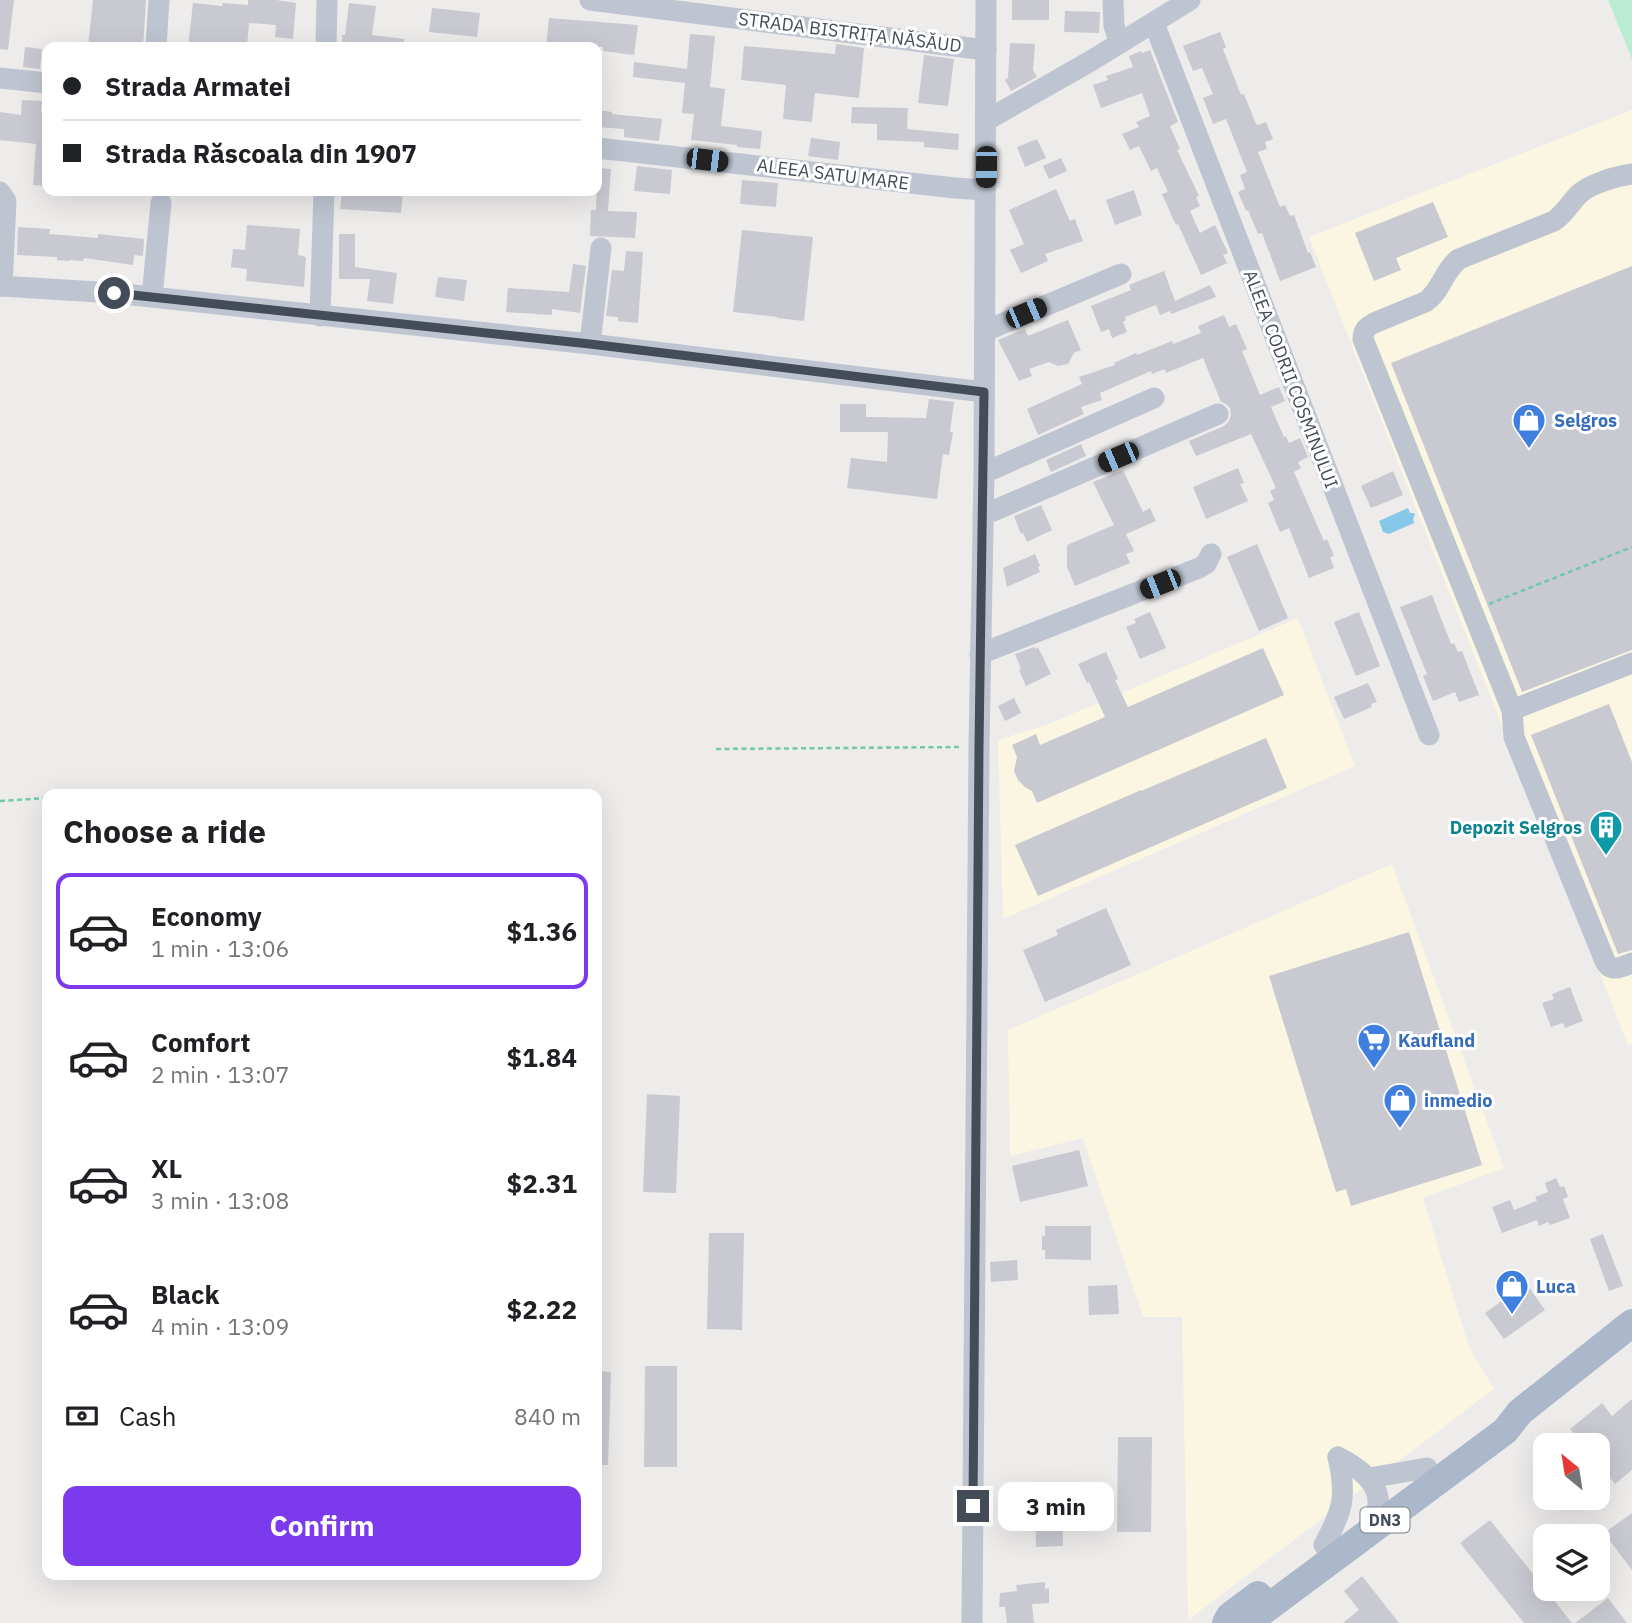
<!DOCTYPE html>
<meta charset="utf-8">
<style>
body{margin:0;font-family:"IBM Plex Sans",sans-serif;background:#f6f6f6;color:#202124;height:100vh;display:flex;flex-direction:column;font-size:26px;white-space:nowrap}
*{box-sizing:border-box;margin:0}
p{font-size:23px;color:#757577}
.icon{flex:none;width:38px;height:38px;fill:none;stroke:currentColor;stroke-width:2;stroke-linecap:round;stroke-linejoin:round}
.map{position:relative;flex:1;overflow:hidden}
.sheet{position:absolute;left:42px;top:789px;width:560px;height:791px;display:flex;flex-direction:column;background:#fff;border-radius:14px;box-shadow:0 7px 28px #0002}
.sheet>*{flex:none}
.guide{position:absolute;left:42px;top:42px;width:560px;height:154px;border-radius:14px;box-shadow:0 7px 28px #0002;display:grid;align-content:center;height:154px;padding:0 21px;background:#fff}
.needle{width:46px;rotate:330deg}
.tools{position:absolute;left:1533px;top:1433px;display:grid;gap:14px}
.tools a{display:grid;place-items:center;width:77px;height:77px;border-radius:14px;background:#fff;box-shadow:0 7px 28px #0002;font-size:35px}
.end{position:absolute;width:32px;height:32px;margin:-16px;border:9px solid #444c58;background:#fff;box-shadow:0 0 0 4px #fff}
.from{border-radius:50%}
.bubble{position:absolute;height:49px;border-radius:14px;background:#fff;box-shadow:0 7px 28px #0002;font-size:23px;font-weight:800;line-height:49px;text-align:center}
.car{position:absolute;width:21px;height:42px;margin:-21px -10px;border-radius:9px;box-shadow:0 0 5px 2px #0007;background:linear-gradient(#222 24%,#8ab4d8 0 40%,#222 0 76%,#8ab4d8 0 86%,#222 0)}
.guide b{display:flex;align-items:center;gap:24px;height:66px;font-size:26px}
.guide b+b{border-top:2px solid #e0e0e0}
.guide i{width:18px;height:18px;background:#202124}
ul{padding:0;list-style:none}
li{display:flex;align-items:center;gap:21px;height:116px;margin:0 14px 10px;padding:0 7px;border:4px solid transparent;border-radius:14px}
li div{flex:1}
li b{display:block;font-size:26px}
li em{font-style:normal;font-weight:800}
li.selected{border-color:#7c3aed}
li>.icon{width:63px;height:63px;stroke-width:1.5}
h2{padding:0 21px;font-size:32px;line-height:84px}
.pay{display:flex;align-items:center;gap:18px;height:77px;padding:0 21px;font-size:26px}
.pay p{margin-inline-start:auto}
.button{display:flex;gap:14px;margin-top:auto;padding:14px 21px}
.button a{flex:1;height:80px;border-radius:14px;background:#7c3aed;color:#fff;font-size:28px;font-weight:800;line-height:80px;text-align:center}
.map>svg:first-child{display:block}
</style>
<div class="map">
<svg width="1632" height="1623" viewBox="0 0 1632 1623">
<rect width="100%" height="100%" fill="#eeebeb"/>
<g fill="#faf6e2">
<polygon points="1632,110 1632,1044 1628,1045 1309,237"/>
<polygon points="1298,618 1355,766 1003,919 998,740 1046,725"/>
<polygon points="1392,864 1504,1168 1423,1198 1469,1347 1494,1389 1188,1620 1182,1317 1143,1317 1083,1138 1010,1156 1008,1030"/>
</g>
<polygon fill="#b9ecd3" points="1608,0 1632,0 1632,59"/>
<polygon fill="#86c8e8" points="1408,508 1410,513 1413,513 1415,514 1413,519 1414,523 1389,534 1383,532 1379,521"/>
<g fill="#c8c9d1">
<polygon points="0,0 14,0 8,50 0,49"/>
<polygon points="93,0 146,0 143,47 88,47"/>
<polygon points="248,0 276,0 296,3 293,39 275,37 276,25 249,23 247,47 188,47 193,3 222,6 223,3 248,5"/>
<rect x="1012" y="0" width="37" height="20"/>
<polygon points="349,3 376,6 372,35 404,39 404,47 342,47 342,35 345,35"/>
<polygon points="432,8 480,13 477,37 429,32"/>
<polygon points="1065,11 1100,12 1099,33 1064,32"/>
<polygon points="549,18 638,25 634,55 603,51 603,47 546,47"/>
<polygon points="1220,32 1226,47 1223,49 1241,95 1244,94 1256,124 1258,125 1266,122 1273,139 1265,142 1267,149 1258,152 1280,207 1285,205 1290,216 1294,215 1308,253 1310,252 1316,267 1280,281 1262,233 1258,234 1248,210 1246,211 1238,192 1245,189 1240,175 1247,172 1226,119 1213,124 1203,98 1213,94 1202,68 1193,71 1183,46"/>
<polygon points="690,34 715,36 710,87 725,89 721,126 762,131 760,149 737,147 737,145 691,140 694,114 682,113 685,83 633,77 634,62 687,69"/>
<polygon points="1010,43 1035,44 1033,70 1037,77 1011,91 1005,80 1008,78"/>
<polygon points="836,44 864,48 859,98 815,93 812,122 783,119 786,85 741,80 744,46 835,54"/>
<polygon points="25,47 42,49 40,69 23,67"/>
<polygon points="1150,50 1178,122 1170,126 1180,149 1177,150 1199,196 1196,197 1200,206 1190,211 1200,233 1215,225 1228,253 1223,255 1227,263 1201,275 1178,224 1176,225 1162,194 1168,192 1157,168 1151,171 1139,146 1130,150 1122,134 1139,127 1136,122 1150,116 1142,93 1101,108 1093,85 1108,80 1106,76 1133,67 1129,56 1141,51 1142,53"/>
<polygon points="924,55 954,59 948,106 918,103"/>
<polygon points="22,100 42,101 41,112 47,112 47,186 33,185 36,144 0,140 0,112 21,115"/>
<polygon points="852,107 908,108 907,129 959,134 958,150 924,147 924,142 877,140 877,124 851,123"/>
<polygon points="597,110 612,112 612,114 662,119 659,141 624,137 624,129 597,127"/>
<polygon points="811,138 840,142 838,160 808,156"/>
<polygon points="1037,139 1046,158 1025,167 1017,147"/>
<polygon points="1061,158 1067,171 1049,179 1043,166"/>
<polygon points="637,166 672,170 670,194 634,191"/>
<polygon points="597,168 611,169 608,211 637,212 635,238 590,236 591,210 596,210"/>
<polygon points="742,180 778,183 776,207 740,204"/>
<polygon points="1056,189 1070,221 1075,219 1083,241 1045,254 1048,261 1021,273 1010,250 1024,244 1009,210"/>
<polygon points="1134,190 1142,215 1115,225 1106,200"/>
<polygon points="342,191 403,191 401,213 340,209"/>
<polygon points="1433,202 1448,237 1396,258 1401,270 1374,281 1355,233"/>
<polygon points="247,225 300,229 298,255 306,257 304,287 246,281 247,269 231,267 233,249 245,250"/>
<polygon points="18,227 50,229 49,234 98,238 98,234 144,239 143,256 134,255 133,265 84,258 83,261 70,260 68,261 57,260 57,257 17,255"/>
<polygon points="742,230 813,237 804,321 777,318 777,317 733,312"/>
<polygon points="339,234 355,234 355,267 397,273 393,304 367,301 370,279 339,279"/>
<polygon points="626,251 643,252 638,323 618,321 618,317 606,316 612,270 624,271"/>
<polygon points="573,264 586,266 580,313 552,309 552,315 506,312 508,288 569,292"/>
<polygon points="1632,266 1632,650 1522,692 1391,363"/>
<polygon points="1164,271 1175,301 1210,285 1216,297 1171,314 1170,311 1160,315 1156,305 1125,317 1126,320 1123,322 1127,332 1112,338 1109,329 1101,332 1091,306 1131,290 1129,285"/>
<polygon points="438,277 467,280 464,301 435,297"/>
<polygon points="1224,315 1229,327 1236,324 1247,349 1242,351 1260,395 1279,387 1285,401 1271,407 1284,437 1286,436 1289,443 1300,438 1308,457 1298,462 1301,468 1294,472 1324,541 1327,539 1334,556 1330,557 1334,568 1309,578 1289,528 1280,532 1268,503 1274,500 1270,491 1276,488 1251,434 1196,456 1189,441 1224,426 1229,421 1231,415 1230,408 1226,404 1221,402 1203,358 1166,373 1165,369 1152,374 1151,371 1100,393 1102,400 1081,407 1084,414 1038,435 1027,409 1082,384 1079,377 1115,365 1114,363 1136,353 1137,355 1172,341 1173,344 1201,333 1198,326"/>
<polygon points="1068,320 1081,350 1074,353 1068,364 1058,366 1049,362 1029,369 1032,376 1019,381 998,340 1025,329 1028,336"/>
<polygon points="929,399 954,402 950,432 953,432 949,455 943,454 937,499 847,488 851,458 887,462 888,432 840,432 840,404 866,404 866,417 926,418"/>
<polygon points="1081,444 1086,456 1051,472 1046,460"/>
<polygon points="1238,468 1244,483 1240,484 1248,501 1206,519 1193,487"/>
<polygon points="1123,470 1143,512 1150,508 1156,521 1126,534 1134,551 1126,554 1130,563 1075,586 1067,567 1067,545 1114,525 1093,482"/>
<polygon points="1393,471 1403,495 1371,508 1361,486"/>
<polygon points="1041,505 1052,530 1027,542 1023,533 1021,534 1014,516"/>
<polygon points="1257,544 1288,618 1259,631 1227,557"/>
<polygon points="1035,554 1040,566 1038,567 1040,572 1007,587 1003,568"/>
<polygon points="1432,595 1451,644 1454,643 1458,652 1462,651 1479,695 1459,702 1455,692 1433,701 1423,676 1427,674 1400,607"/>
<polygon points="1150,612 1166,648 1140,659 1126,627 1136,623 1134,619"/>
<polygon points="1359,612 1380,666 1356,676 1334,622"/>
<polygon points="1034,647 1036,649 1038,647 1051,674 1026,686 1019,670 1021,669 1015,654"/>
<polygon points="1263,648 1284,695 1037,803 1032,791 1025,787 1018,780 1014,771 1017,757 1012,745 1036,734 1040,745 1105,717 1089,682 1087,683 1078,664 1106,652 1118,679 1115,680 1128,707"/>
<polygon points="1368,683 1377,702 1371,704 1372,707 1344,719 1334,697"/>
<polygon points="1014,698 1021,713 1005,721 998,706"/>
<polygon points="1609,704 1632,762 1632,950 1618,954 1531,735"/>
<polygon points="1266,738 1287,788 1038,896 1015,845 1141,790 1141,791"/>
<polygon points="1106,908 1131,965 1045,1002 1023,950 1058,935 1056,930"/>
<polygon points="1409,932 1482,1165 1351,1206 1346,1189 1336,1192 1269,976"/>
<polygon points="1570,987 1583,1021 1565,1028 1563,1023 1551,1027 1542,1003 1554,999 1552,994"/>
<polygon points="647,1094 680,1096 676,1193 643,1192"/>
<polygon points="1079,1150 1088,1186 1020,1202 1012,1166"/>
<polygon points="1556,1178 1560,1187 1564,1186 1568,1197 1563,1199 1570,1218 1550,1225 1548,1222 1539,1226 1537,1220 1502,1233 1492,1207 1510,1200 1514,1210 1537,1201 1535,1197 1548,1192 1545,1183"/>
<polygon points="1045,1226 1091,1226 1091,1260 1045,1259 1045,1250 1042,1250 1042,1236 1045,1236"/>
<polygon points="709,1233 744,1233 742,1330 707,1329"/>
<polygon points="1603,1234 1623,1286 1609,1291 1590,1239"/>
<polygon points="1017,1260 1018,1280 991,1282 990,1262"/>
<polygon points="1526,1283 1545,1310 1504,1339 1485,1313"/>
<polygon points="1117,1285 1119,1314 1089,1315 1088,1286"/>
<polygon points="645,1366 677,1366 677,1467 644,1467"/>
<polygon points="597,1371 611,1372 608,1465 597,1465"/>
<polygon points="1632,1399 1632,1470 1615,1484 1598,1463 1598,1446 1584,1446 1570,1429 1602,1403 1612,1416"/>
<polygon points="1118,1437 1152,1437 1151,1532 1117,1532"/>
<polygon points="1062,1505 1063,1546 1036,1547 1035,1506"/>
<polygon points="1632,1513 1632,1570 1604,1533"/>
<polygon points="1490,1520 1572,1623 1524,1623 1460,1543"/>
<polygon points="1362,1576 1399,1623 1343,1623 1359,1610 1344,1591"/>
<polygon points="1045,1582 1045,1589 1049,1588 1049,1603 1032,1604 1034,1623 1007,1623 1005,1607 999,1607 1000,1593 1017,1591 1016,1585"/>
<polygon points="1608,1598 1627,1623 1575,1623"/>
</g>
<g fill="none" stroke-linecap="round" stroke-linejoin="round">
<g stroke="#72c9a8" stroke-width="2.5" stroke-dasharray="5 3.5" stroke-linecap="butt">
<polyline points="1489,604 1632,547"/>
<polyline points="716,749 961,747"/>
<polyline points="138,794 214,792"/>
<polyline points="0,801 47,798"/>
</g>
<g stroke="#bec5d1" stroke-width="21">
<polyline points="590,0 986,50"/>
<polyline points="1113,0 1114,26 1120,43"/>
<polyline points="1154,23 1429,735"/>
<polyline points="156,47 159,0"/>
<polyline points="326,47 327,0"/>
<polyline points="0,78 47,83"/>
<polyline points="987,120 1089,62 1190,0"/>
<polyline points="597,148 955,188 985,190"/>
<path d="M1632,174c-15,2 -43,10 -54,21 -8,9 -14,19 -24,26l-95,38c-16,12 -18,33 -34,43l-51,21c-7,4 -11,7 -11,16l149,371 2,27 91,224c6,12 17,6 27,2"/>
<polyline points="0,192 6,201 2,286"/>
<polyline points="0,286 114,293 590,344 984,392"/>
<polyline points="152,297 161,203"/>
<polyline points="320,316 324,191"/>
<polyline points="985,331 1121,274"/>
<polyline points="590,344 601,248"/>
<polyline points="984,473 1154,398"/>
<polyline points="983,513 993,511 1218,414"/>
<polyline points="980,654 1199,568 1206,564 1211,554"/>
<polyline points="1512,710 1632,663"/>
<path d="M1338,1457c31,16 56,39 28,73"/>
<polyline points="1369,1478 1427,1468"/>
<path d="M1324,1545c19,-35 23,-48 14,-88"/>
<polyline points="972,1623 979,746 984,473 986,0"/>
</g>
<g stroke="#abb7ca" stroke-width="28">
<polyline points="1226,1623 1230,1616 1258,1595"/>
<polyline points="1247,1623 1505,1431 1520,1412 1632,1323"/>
</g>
</g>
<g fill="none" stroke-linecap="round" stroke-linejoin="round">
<polyline stroke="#444c58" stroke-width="9" points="114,293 590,344 984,392 979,746 973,1506"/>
</g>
<defs>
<symbol id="shop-pin" viewBox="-11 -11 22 30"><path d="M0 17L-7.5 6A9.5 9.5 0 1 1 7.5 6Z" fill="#3f7fe0" stroke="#fff"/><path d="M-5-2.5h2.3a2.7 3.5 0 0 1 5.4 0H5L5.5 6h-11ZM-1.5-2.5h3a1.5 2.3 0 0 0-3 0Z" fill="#fff"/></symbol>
<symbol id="building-pin" viewBox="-11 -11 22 30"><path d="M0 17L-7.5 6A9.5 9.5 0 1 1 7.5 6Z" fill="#0f9aa8" stroke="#fff"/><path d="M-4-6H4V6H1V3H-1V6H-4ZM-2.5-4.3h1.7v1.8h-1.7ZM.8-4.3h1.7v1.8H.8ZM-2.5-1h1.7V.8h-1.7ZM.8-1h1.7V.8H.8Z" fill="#fff"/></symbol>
<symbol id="supermarket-pin" viewBox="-11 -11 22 30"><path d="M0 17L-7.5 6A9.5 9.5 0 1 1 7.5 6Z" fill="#3f7fe0" stroke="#fff"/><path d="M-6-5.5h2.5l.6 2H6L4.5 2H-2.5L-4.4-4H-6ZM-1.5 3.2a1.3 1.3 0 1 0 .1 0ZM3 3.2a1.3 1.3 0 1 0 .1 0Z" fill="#fff"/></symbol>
</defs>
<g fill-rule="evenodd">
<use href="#shop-pin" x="1510" y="401" width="38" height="52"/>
<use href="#building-pin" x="1587" y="808" width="38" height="52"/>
<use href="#supermarket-pin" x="1355" y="1021" width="38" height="52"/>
<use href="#shop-pin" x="1381" y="1081" width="38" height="52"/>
<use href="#shop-pin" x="1493" y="1267" width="38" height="52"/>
</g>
<g text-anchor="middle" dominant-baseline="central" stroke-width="6" stroke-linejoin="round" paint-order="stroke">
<rect fill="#fff" stroke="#7c828a" stroke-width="2" x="1360.5" y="1507.5" width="49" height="25" rx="5"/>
<g font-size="16" font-weight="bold" fill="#444c58">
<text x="1385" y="1520">DN3</text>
</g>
<g font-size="18" fill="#444c58" stroke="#fff">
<text transform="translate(850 32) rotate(7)">STRADA BISTRIȚA NĂSĂUD</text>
<text transform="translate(833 174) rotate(7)">ALEEA SATU MARE</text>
<text transform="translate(1291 379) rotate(69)">ALEEA CODRII COSMINULUI</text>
</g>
<g font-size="18" font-weight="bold" fill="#366cbe" stroke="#fff" text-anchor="start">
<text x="1554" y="420">Selgros</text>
<text x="1398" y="1040">Kaufland</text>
<text x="1424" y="1100">inmedio</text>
<text x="1536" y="1286">Luca</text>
</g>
<g font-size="18" font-weight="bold" fill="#0d838f" stroke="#fff" text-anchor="end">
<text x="1582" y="827">Depozit Selgros</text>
</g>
</g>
</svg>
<div class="tools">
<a><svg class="needle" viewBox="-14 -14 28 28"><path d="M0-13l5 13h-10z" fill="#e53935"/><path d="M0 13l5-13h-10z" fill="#757577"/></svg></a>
<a><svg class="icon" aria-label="layers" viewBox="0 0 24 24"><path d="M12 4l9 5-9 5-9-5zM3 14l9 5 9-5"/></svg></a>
</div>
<i class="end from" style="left:114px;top:293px"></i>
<i class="end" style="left:973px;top:1506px"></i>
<div class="bubble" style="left:998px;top:1482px;width:116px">3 min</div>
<i class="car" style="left:707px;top:160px;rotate:97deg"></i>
<i class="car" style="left:986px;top:167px;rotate:181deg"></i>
<i class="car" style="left:1026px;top:313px;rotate:67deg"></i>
<i class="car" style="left:1118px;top:457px;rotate:247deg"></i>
<i class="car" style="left:1160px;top:584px;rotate:248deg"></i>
<div class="guide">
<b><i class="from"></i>Strada Armatei</b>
<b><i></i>Strada Răscoala din 1907</b>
</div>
<section class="sheet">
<h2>Choose a ride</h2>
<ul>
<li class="selected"><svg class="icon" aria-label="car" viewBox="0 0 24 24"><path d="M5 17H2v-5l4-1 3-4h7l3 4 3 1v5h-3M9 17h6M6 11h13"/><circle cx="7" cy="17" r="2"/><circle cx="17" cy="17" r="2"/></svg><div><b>Economy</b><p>1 min · 13:06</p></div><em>$1.36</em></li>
<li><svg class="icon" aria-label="car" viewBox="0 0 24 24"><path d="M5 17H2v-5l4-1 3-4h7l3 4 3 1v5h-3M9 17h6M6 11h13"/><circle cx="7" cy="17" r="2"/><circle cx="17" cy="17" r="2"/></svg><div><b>Comfort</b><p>2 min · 13:07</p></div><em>$1.84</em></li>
<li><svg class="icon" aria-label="car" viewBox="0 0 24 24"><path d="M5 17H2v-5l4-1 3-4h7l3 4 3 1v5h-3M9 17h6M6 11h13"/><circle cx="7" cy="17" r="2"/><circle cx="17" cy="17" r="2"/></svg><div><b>XL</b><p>3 min · 13:08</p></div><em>$2.31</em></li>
<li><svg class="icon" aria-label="car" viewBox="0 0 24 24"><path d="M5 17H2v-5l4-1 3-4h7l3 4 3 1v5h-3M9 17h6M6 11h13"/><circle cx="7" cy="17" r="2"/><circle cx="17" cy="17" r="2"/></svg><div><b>Black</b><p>4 min · 13:09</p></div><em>$2.22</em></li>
</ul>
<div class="pay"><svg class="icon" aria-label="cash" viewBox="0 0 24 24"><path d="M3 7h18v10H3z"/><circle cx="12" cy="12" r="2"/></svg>Cash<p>840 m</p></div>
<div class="button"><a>Confirm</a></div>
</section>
</div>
